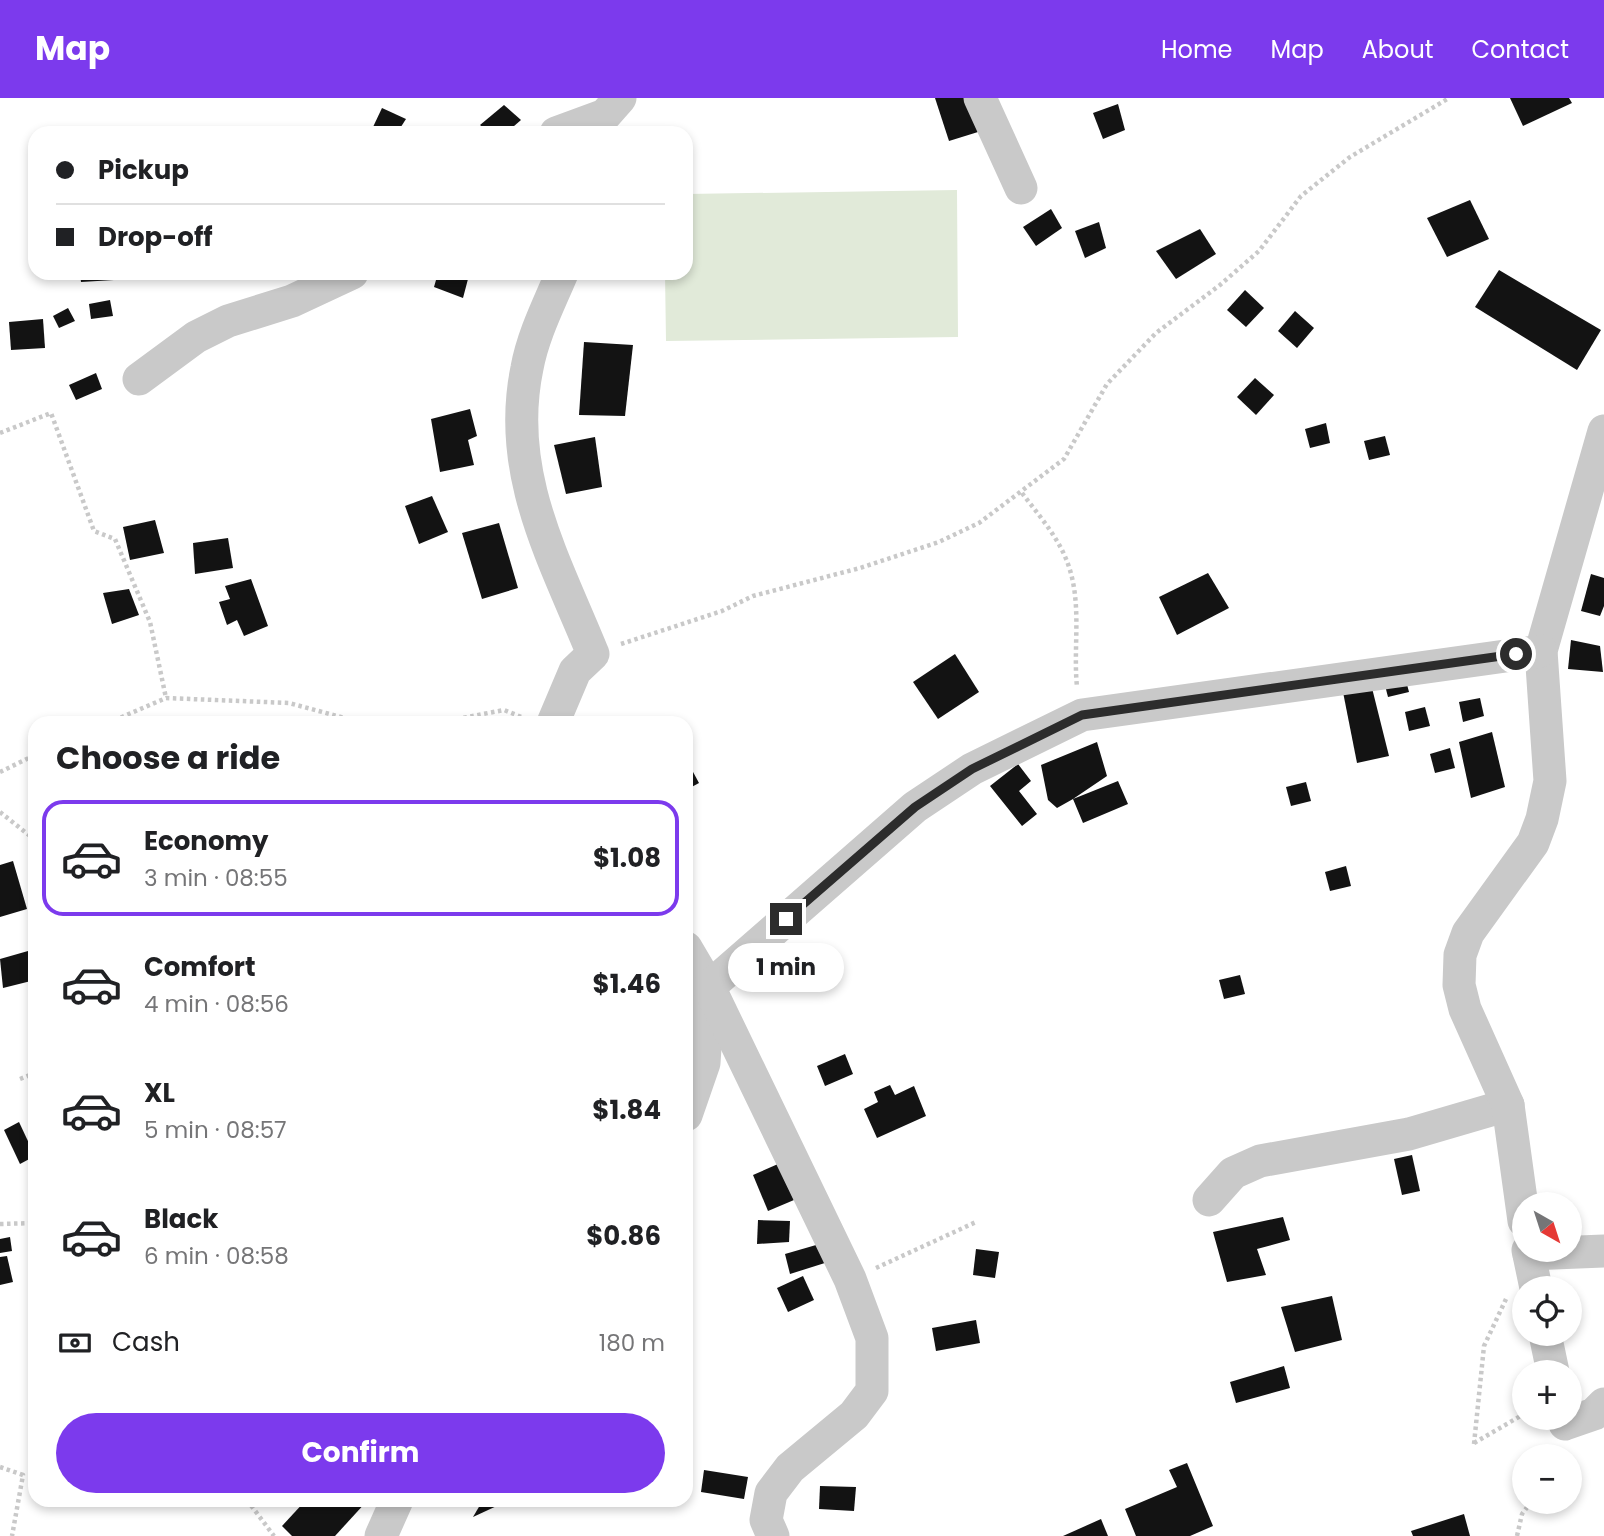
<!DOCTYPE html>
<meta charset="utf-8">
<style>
body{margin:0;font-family:Poppins,sans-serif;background:#f6f6f6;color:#202124;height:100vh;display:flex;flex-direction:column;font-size:26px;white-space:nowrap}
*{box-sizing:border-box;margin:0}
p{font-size:23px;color:#757577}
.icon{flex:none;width:38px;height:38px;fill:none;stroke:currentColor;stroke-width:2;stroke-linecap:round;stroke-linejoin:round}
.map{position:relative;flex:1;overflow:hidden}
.side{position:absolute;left:28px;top:618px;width:665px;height:791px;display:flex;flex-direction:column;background:#fff;border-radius:21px;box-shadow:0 4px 10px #0003}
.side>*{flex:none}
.guide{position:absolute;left:28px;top:28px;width:665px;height:154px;border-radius:21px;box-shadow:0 4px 10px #0003;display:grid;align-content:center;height:154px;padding:0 28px;background:#fff}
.needle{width:46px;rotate:141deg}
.fabs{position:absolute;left:1512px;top:1094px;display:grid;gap:14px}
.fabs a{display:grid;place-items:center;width:70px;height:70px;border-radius:50%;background:#fff;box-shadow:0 4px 10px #0003;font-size:35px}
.end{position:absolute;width:32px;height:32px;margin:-16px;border:9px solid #2c2c2c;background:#fff;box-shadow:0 0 0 4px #fff}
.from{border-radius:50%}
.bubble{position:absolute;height:49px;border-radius:24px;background:#fff;box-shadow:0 4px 10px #0003;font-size:23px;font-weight:700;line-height:49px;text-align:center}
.guide b{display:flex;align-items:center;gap:24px;height:66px;font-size:26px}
.guide b+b{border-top:2px solid #e0e0e0}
.guide i{width:18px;height:18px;background:#202124}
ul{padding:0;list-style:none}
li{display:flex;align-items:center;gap:21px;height:116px;margin:0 14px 10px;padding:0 14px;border:4px solid transparent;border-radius:21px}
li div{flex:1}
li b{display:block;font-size:26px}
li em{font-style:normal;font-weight:700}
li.active{border-color:#7c3aed}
li>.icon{width:63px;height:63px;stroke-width:1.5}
h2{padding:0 28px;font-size:32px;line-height:84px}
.pay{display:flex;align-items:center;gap:18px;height:77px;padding:0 28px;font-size:26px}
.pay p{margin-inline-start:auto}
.cta{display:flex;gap:14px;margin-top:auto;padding:14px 28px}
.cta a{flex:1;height:80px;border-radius:42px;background:#7c3aed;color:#fff;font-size:28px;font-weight:700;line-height:80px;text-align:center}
header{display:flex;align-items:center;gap:42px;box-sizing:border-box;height:98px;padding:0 35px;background:#7c3aed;color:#fff}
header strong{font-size:33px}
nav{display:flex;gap:38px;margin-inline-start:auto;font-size:24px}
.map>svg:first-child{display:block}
</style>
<header>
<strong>Map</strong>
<nav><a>Home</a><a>Map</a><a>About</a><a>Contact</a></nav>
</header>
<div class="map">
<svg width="1604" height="1438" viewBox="0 0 1604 1438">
<rect width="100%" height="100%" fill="#fff"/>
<polygon fill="#e1ead9" points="957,92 958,239 666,243 665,175 686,175 686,96"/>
<g fill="#131313">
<polygon points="935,0 966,0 978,34 949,43"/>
<polygon points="1510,0 1569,0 1572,5 1523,28"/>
<polygon points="1118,6 1125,32 1103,41 1093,15"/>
<polygon points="504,7 521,22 506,35 489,35 480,27"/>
<polygon points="382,10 406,21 397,35 386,35 373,29"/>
<polygon points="1470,102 1489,141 1447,159 1427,120"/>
<polygon points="1051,111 1062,130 1036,148 1023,129"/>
<polygon points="1099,124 1106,150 1085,160 1075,133"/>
<polygon points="1200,131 1216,156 1176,181 1156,153"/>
<polygon points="1499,172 1601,232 1577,272 1475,209"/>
<polygon points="80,175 113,175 114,182 81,184"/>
<polygon points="438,175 462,175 461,178 468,181 463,200 434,189"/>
<polygon points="1245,192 1264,210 1246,229 1227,212"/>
<polygon points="110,202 113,218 91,221 89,206"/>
<polygon points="68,210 75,223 59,230 53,218"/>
<polygon points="1295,213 1314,230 1297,250 1278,233"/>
<polygon points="43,221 45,250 11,252 9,224"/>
<polygon points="584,244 633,247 625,318 579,317"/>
<polygon points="96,275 102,291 76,302 69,287"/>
<polygon points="1255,280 1274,297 1256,317 1237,299"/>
<polygon points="470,311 477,338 468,342 474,367 440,374 431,321"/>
<polygon points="1326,325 1330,345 1310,350 1305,331"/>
<polygon points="1385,338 1390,357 1369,362 1364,343"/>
<polygon points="595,339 602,389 566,396 554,347"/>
<polygon points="432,398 448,434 419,446 405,408"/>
<polygon points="155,422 164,455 130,462 123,429"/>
<polygon points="499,425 518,490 482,501 462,435"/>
<polygon points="228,440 233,470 195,476 193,445"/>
<polygon points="1208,475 1229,510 1177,537 1159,499"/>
<polygon points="1591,476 1604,480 1604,508 1600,518 1581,513"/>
<polygon points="251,481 268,528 244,538 237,522 227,527 219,504 230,501 225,488"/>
<polygon points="129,491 139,517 112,526 103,495"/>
<polygon points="1571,542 1600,548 1603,574 1568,571"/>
<polygon points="955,556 979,594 938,621 913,584"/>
<polygon points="1404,575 1409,594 1388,599 1383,580"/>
<polygon points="1370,582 1389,658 1357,665 1342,589"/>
<polygon points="1480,600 1484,618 1463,624 1459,604"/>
<polygon points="1425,609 1430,628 1409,633 1405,614"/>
<polygon points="1492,634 1505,689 1471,700 1459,644"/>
<polygon points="1097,644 1107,678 1073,701 1118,683 1128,706 1083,725 1073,701 1057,710 1048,702 1041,667"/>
<polygon points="1450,650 1455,670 1435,675 1430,656"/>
<polygon points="686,661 699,685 686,692"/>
<polygon points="1018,666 1031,683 1019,693 1037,716 1022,728 990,688"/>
<polygon points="1306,684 1311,703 1291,708 1286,689"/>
<polygon points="13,763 27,811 0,819 0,767"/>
<polygon points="1346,768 1351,788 1330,793 1325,774"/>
<polygon points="35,851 35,882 3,890 0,861"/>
<polygon points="808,855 816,876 788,888 780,867"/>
<polygon points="1240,877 1245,896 1224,901 1219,882"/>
<polygon points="845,956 853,976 825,988 817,968"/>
<polygon points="890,987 895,997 914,988 926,1018 877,1040 864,1011 878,1004 874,994"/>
<polygon points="19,1024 35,1058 20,1066 4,1032"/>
<polygon points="1412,1057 1420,1093 1402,1097 1394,1061"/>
<polygon points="778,1066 794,1102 768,1113 753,1077"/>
<polygon points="1283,1119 1290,1142 1257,1151 1266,1177 1227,1184 1213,1134"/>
<polygon points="758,1122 790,1123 789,1144 757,1146"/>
<polygon points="10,1139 12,1153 0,1155 0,1141"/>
<polygon points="823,1145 828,1164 790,1176 785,1156"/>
<polygon points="976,1151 999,1154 995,1180 973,1177"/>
<polygon points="7,1158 13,1184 0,1187 0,1159"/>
<polygon points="803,1178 814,1202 788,1214 777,1190"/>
<polygon points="1332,1198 1342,1242 1295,1254 1281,1209"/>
<polygon points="976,1222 980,1245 936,1253 932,1230"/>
<polygon points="1284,1268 1290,1290 1236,1305 1230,1284"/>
<polygon points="1187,1365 1213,1428 1190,1438 1136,1438 1125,1411 1177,1389 1169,1372"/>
<polygon points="704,1372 748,1379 744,1401 701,1394"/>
<polygon points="820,1388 856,1389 854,1413 819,1411"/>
<polygon points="306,1402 366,1402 367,1403 335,1438 292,1438 282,1428"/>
<polygon points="483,1402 499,1402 501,1406 473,1419"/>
<polygon points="1464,1416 1470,1438 1413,1438 1411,1433"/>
<polygon points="1101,1421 1108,1438 1063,1438"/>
</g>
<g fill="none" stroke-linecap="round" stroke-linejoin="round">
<g stroke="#c9c9c9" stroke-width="4.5" stroke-dasharray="3.5 3.5" stroke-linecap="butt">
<polyline points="0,335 51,315 94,433 115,441 150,524 166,600"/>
<path d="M1022,395c18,24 38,46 47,74 13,39 4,81 8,120"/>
<polyline points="621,546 722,513 753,498 860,470 939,444 979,425 1064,361 1107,286 1156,235 1220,187 1259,153 1301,98 1350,59 1449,0"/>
<polyline points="108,625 166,600 289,605 363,625"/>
<polyline points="436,625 504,612 524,620"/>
<polyline points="0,674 35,657"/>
<polyline points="0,714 35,742"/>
<polyline points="20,981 35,975"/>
<polyline points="0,1126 35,1125"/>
<polyline points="876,1170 976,1124"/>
<polyline points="1474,1345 1524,1316"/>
<polyline points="1474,1346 1484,1248 1506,1201"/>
<polyline points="0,1369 23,1377 12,1438"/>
<polyline points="247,1402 274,1438"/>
<polyline points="1517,1438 1522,1416 1531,1404"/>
</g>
<g stroke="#c9c9c9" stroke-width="33">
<polyline points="980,0 1021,90"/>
<polyline points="556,35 605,17 620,0"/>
<polyline points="139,281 196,239 228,223 292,203 352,175"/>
<path d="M553,625l22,-52 18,-17c-38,-94 -88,-180 -66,-286 6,-33 22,-64 35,-95"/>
<polyline points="686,850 709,889 704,965 686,1017"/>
<polyline points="1209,1102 1233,1075 1260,1063 1409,1036 1508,1007"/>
<polyline points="1524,1123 1508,1007 1465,911 1459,887 1460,857 1468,835 1533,745 1542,721 1550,683 1541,553 1604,333"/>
<polyline points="1528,1152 1536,1190"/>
<polyline points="1529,1156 1604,1153"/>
<polyline points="1545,1236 1553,1274"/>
<polyline points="1563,1320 1565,1326 1594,1316 1604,1306"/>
<polyline points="381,1438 397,1402"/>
<polyline points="773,1438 766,1422 771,1395 790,1370 854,1317 872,1293 872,1240 850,1181 709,889 915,709 972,671 1082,617 1541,553"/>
</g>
</g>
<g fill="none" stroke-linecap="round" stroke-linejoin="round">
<polyline stroke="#2c2c2c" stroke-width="9" points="786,821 915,709 972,671 1082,617 1516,556"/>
</g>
</svg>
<div class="fabs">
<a><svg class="needle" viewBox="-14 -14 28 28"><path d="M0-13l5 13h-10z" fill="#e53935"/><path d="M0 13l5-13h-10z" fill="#757577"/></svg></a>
<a><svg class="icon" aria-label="locate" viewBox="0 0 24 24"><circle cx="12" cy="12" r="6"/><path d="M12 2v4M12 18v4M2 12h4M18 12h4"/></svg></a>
<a>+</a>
<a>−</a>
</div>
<i class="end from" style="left:1516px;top:556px"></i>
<i class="end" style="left:786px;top:821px"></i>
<div class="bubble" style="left:728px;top:845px;width:116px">1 min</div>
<div class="guide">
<b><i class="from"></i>Pickup</b>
<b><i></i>Drop-off</b>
</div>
<section class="side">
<h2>Choose a ride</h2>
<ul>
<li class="active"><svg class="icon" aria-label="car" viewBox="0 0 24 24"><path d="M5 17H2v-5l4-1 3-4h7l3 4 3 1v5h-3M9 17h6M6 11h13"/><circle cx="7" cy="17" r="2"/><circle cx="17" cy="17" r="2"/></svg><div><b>Economy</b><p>3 min · 08:55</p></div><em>$1.08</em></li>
<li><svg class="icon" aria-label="car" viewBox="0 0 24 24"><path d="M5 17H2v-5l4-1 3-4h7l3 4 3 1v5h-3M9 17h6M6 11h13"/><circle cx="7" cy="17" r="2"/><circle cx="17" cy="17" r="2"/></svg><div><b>Comfort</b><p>4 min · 08:56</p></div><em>$1.46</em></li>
<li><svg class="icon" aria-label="car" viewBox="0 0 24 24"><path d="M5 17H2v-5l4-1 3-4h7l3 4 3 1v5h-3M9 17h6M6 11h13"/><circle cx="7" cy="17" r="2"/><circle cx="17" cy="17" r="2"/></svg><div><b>XL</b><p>5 min · 08:57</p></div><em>$1.84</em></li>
<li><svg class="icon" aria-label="car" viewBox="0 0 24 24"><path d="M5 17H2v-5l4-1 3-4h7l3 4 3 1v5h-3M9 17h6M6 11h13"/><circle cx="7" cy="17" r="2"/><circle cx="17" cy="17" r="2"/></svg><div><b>Black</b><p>6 min · 08:58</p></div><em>$0.86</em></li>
</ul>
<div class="pay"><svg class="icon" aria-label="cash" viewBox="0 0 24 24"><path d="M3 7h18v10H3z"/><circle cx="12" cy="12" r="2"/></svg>Cash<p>180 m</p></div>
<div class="cta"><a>Confirm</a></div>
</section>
</div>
